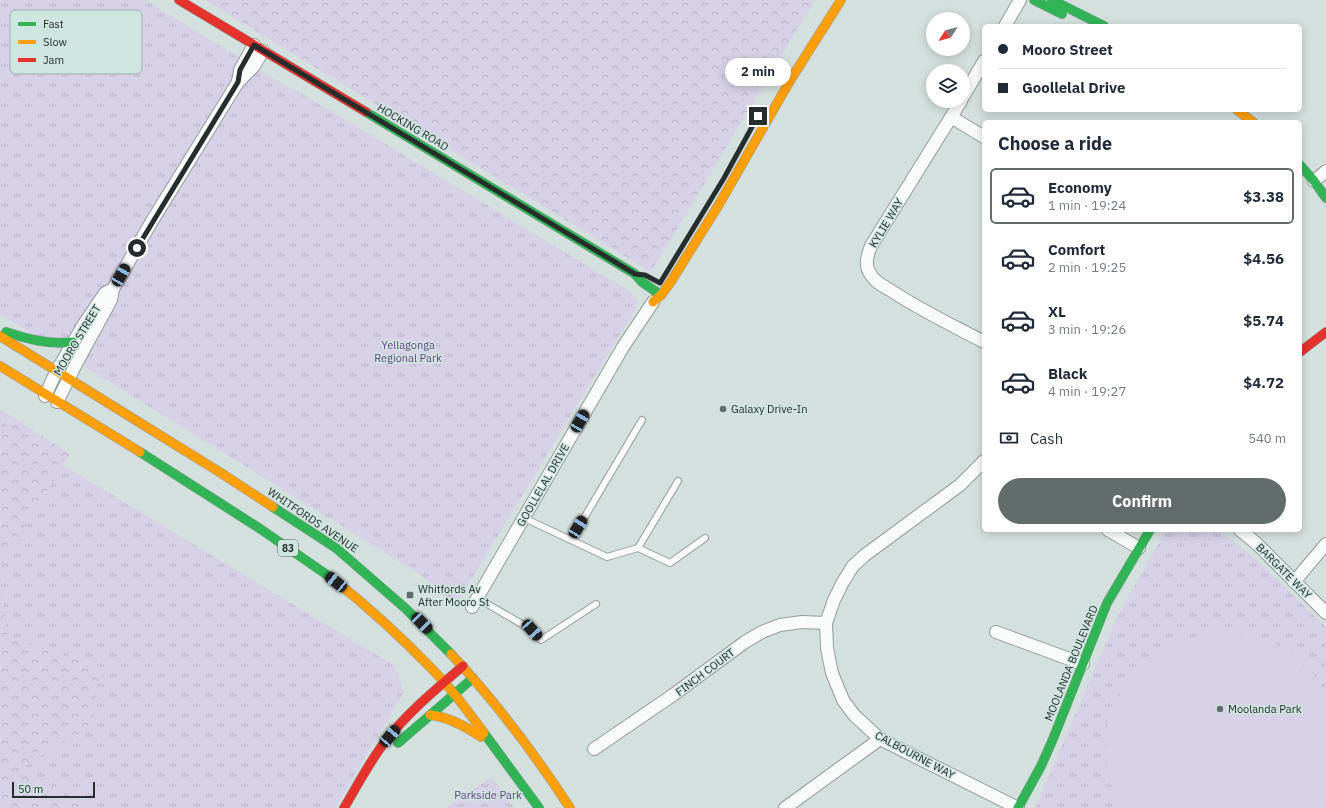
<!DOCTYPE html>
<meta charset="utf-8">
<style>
body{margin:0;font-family:"IBM Plex Sans",sans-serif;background:#f6f6f7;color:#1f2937;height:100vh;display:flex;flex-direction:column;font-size:15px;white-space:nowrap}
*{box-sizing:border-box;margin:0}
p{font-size:13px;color:#747a83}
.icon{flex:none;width:22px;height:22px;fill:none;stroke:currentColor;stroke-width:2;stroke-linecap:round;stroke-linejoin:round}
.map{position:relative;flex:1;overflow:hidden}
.side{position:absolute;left:982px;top:120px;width:320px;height:412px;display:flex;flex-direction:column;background:#fff;border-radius:6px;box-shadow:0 2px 10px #0003}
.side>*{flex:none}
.top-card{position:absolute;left:982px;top:24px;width:320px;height:88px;border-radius:6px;box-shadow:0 2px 10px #0003;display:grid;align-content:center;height:88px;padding:0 16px;background:#fff}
.needle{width:26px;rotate:234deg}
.controls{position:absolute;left:926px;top:12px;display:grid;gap:8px}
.controls a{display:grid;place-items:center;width:44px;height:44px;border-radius:50%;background:#fff;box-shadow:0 2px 10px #0003;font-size:20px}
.scale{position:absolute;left:12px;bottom:10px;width:83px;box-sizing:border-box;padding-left:4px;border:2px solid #252e2c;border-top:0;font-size:11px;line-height:14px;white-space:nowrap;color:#252e2c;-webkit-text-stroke:3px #cfe5e0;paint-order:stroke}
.end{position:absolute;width:18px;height:18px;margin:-9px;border:5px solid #252e2c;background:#fff;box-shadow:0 0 0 2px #fff}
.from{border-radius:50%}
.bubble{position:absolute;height:28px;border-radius:14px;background:#fff;box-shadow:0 2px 10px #0003;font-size:13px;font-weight:800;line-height:28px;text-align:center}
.car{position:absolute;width:12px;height:24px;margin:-12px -6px;border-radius:5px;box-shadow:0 0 3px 1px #0007;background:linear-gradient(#222 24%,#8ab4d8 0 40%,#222 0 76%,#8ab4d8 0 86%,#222 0)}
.top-card b{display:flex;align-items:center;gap:14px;height:38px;font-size:15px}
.top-card b+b{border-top:1px solid #e0e1e3}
.top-card i{width:10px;height:10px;background:#1f2937}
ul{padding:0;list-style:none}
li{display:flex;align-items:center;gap:12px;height:56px;margin:0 8px 6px;padding:0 8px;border:2px solid transparent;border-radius:6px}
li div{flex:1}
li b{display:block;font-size:15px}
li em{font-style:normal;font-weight:800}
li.on{border-color:#626c6a}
li>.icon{width:36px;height:36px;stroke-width:1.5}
h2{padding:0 16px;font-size:18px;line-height:48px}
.pay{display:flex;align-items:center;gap:10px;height:44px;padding:0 16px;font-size:15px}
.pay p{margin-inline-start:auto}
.primary-button{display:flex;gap:8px;margin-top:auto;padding:8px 16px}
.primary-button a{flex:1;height:46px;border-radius:24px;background:#626c6a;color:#fff;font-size:16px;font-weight:800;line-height:46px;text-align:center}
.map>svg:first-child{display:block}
</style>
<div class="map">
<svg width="1326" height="808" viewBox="0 0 1326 808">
<defs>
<pattern id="grass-tufts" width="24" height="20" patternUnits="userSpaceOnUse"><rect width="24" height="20" fill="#d7d1e7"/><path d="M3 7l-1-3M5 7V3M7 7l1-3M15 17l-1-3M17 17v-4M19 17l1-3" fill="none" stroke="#b8b4c6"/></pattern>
<pattern id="forest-crowns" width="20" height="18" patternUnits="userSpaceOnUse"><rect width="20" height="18" fill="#d7d1e7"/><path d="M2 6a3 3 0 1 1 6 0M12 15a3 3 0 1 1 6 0" fill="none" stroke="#b8b4c6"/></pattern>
</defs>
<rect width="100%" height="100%" fill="#d4e0dd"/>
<g fill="url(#grass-tufts)">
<polygon points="0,0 145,0 292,90 294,89 631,292 639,303 455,606 421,575 0,314"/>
<polygon points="0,409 14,418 3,429 395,666 404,692 335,808 0,808"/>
<polygon points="1166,530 1219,530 1259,562 1326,627 1326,808 1035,808 1117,617"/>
<polygon points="491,777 514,808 446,808"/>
</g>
<g fill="url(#forest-crowns)">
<polygon points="205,0 815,0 651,272"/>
<polygon points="14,418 70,454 0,567 0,432"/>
<polygon points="0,583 8,637 100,667 93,724 22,768 87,808 0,808"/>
</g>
<polygon fill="#d7d1e7" points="1213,632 1250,634 1284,648 1312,672 1326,696 1326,804 1324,808 1122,808 1114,795 1105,760 1108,723 1122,688 1145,660 1177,641"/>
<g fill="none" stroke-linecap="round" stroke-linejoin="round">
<defs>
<g id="lane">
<polyline points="524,518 607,557 638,548 678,481"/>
<polyline points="571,540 642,420"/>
<polyline points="638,548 670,563 705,538"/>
<polyline points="477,598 532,630 541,640 596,604"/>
</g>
<g id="street">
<polyline points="1005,26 1020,0"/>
<polyline points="238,82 240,70 254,45"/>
<polyline points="963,97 984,61"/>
<path d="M961,101l-90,145c-4,10 -7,20 0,29 4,7 12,11 19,15 30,20 62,35 94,52"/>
<polyline points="951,117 984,137"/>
<polyline points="1314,181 1326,171"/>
<polyline points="45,396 56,372 84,324 105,293 113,289"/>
<polyline points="57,402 75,366 111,300 113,289 152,221 238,82 254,66 263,51"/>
<polyline points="984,461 960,485 865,555 853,566 843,582 834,600 826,623 827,648 832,673 843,700 854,715 880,739 1018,808"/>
<polyline points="1108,530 1139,548"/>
<polyline points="1240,530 1256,543 1326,613"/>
<polyline points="1294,582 1326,544"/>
<polyline points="472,607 623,347 653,302"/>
<polyline points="996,632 1083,664"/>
<polyline points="594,749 673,695 745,642 762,632 780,625 802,622 826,623"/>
<polyline points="785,808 880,739"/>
</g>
<g id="fast">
<polyline points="1034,0 1062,14"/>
<polyline points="1052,0 1104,26"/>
<polyline points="366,112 635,274 642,282 661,295"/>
<polyline points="1300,165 1314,181 1326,198"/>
<path d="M6,332c22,7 43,13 67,10"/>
<polyline points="140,452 259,528 333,579"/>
<polyline points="273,507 336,548 405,608 451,654"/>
<polyline points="484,733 539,808"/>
<polyline points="398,743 473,678"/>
<polyline points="1018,808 1041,766 1053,739 1107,603 1150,530"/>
</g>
<g id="slow">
<polyline points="1237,110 1253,122"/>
<polyline points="653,302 661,295 670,283 718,206 791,79 841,0"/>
<polyline points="0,336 221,473 273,507"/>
<polyline points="0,366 140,452"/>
<path d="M333,579c34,27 67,57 97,88 20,20 37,43 54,66"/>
<path d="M451,654c45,48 83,99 119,154"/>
<path d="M430,715c19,2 35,11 51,22"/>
</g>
<g id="jam">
<polyline points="179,0 366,112"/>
<polyline points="1300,352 1326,332"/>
<path d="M344,808c13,-22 25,-45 40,-65 22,-29 51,-53 79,-77"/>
</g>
</defs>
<use href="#lane" stroke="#939c9a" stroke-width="8"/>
<use href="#street" stroke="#939c9a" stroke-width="14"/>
<use href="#fast" stroke="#939c9a" stroke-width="10"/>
<use href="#slow" stroke="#939c9a" stroke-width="10"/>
<use href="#jam" stroke="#939c9a" stroke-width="10"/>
<use href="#lane" stroke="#f9fafa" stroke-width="6"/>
<use href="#street" stroke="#f9fafa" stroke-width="12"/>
<use href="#fast" stroke="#30b455" stroke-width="9"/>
<use href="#slow" stroke="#ff9f0a" stroke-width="9"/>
<use href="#jam" stroke="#e5322d" stroke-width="9"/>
</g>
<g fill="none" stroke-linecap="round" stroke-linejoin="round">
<polyline stroke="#252e2c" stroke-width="5" points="137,248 238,82 240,70 254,45 635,274 645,275 660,283 724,178 758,116"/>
</g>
<g fill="#626c6a" stroke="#cfe5e0" stroke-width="1.5">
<circle cx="723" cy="409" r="4"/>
<rect x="406" y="591" width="8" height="8" rx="2"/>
<circle cx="1220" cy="709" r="4"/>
</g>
<g text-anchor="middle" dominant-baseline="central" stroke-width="3" stroke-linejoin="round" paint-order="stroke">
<rect fill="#cfe5e0" stroke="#586562" stroke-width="1" x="278" y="540" width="20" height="16" rx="3"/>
<g font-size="10" font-weight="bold" fill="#252e2c">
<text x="288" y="548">83</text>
</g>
<g font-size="11" fill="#252e2c" stroke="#cfe5e0">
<text transform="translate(413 127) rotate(31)">HOCKING ROAD</text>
<text transform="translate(886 223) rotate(-59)">KYLIE WAY</text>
<text transform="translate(77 340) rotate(-59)">MOORO STREET</text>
<text transform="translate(543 485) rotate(-60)">GOOLLELAL DRIVE</text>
<text transform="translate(313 520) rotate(34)">WHITFORDS AVENUE</text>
<text transform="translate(1284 571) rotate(45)">BARGATE WAY</text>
<text transform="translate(1071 663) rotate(-68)">MOOLANDA BOULEVARD</text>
<text transform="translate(705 672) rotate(-37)">FINCH COURT</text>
<text transform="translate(915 755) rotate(28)">CALBOURNE WAY</text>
</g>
<g font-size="11" fill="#634283" stroke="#cfe5e0">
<text x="408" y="345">Yellagonga<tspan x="408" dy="13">Regional Park</tspan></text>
<text x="488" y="795">Parkside Park</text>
</g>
<g font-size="11" fill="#252e2c" stroke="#cfe5e0" text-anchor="start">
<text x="731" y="409">Galaxy Drive-In</text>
<text x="418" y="589">Whitfords Av<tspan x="418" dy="13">After Mooro St</tspan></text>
<text x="1228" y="709">Moolanda Park</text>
</g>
</g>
<rect x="10" y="10" width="132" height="64" rx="6" fill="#cfe5e0" stroke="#9caeaa" stroke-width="1"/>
<rect x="18" y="22" width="18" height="4" fill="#30b455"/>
<rect x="18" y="40" width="18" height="4" fill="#ff9f0a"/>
<rect x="18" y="58" width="18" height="4" fill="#e5322d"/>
<g font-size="11" fill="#252e2c">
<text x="43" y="28">Fast</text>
<text x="43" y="46">Slow</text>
<text x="43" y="64">Jam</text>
</g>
</svg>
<div class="controls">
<a><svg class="needle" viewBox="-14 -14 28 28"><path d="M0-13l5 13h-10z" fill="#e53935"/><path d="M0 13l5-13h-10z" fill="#747a83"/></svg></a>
<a><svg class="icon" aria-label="layers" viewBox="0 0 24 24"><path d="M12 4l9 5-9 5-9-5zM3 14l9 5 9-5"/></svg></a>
</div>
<div class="scale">50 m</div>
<i class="end from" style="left:137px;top:248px"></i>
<i class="end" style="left:758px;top:116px"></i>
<div class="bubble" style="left:725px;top:58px;width:66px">2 min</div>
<i class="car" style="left:121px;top:275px;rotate:30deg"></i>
<i class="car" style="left:580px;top:421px;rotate:30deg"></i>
<i class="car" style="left:578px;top:527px;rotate:31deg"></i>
<i class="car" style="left:336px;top:582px;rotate:309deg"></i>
<i class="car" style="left:422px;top:623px;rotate:136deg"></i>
<i class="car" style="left:532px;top:630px;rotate:138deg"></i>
<i class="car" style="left:390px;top:736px;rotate:40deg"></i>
<div class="top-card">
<b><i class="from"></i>Mooro Street</b>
<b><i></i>Goollelal Drive</b>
</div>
<section class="side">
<h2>Choose a ride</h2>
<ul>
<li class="on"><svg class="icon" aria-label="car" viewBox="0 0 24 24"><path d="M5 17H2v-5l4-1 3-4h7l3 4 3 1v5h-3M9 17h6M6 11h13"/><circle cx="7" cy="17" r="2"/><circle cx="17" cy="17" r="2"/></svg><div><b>Economy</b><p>1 min · 19:24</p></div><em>$3.38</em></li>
<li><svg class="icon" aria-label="car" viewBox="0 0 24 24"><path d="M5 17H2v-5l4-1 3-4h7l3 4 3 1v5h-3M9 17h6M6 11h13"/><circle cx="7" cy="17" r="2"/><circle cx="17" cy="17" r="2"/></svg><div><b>Comfort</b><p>2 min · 19:25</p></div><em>$4.56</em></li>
<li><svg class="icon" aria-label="car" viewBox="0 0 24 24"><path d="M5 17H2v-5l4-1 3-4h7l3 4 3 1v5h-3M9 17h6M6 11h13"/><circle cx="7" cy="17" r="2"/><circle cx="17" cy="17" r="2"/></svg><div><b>XL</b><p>3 min · 19:26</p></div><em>$5.74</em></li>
<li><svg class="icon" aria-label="car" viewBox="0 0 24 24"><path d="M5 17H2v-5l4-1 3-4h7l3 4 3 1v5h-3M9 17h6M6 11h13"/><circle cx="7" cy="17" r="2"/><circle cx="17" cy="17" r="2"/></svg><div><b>Black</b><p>4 min · 19:27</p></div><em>$4.72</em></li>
</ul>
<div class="pay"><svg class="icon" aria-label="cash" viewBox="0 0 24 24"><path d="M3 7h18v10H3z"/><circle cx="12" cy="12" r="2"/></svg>Cash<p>540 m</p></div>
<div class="primary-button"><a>Confirm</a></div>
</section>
</div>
